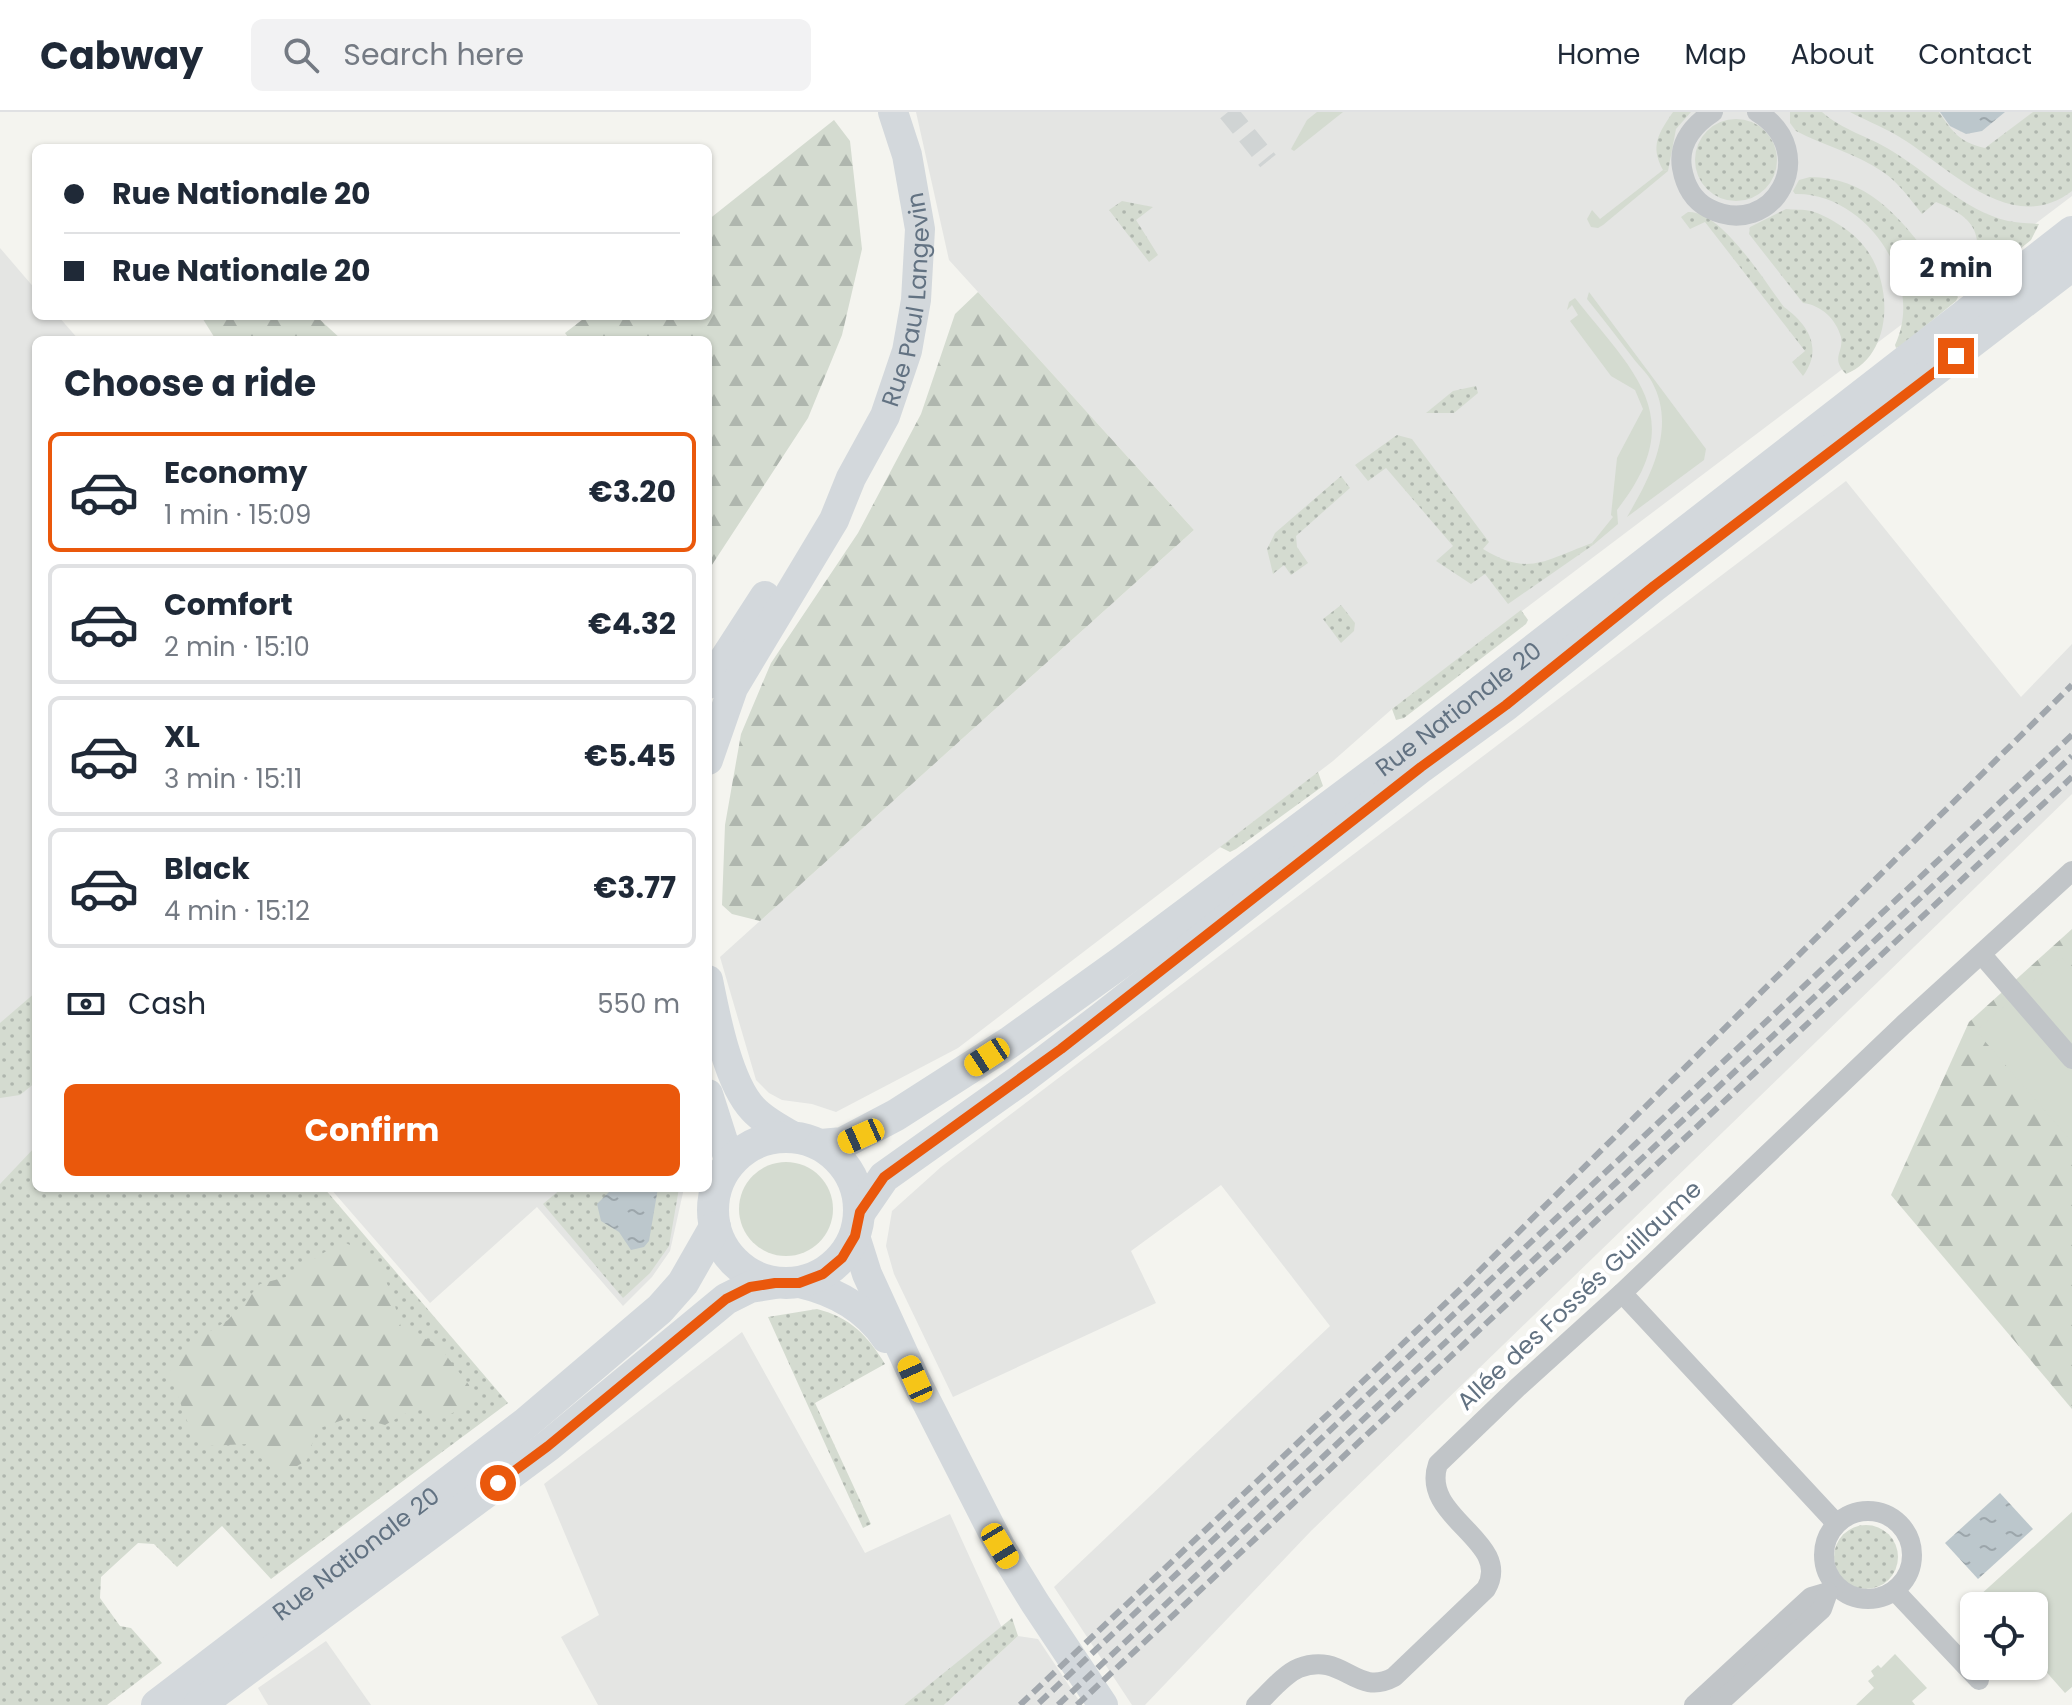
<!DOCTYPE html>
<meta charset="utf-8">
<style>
body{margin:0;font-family:Poppins,sans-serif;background:#f2f2f3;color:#1f2937;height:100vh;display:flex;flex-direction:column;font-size:30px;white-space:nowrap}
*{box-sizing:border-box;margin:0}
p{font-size:26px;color:#747a83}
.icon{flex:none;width:44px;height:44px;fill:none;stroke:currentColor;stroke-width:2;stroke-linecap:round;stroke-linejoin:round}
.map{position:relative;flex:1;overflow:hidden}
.details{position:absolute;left:32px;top:224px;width:680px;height:856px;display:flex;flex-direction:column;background:#fff;border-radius:12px;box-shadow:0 2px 6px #0004}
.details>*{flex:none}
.hud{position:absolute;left:32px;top:32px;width:680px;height:176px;border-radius:12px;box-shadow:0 2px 6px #0004;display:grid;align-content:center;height:176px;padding:0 32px;background:#fff}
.buttons{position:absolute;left:1960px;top:1480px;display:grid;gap:16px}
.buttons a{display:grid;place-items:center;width:88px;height:88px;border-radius:12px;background:#fff;box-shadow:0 2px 6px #0004;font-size:40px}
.end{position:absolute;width:36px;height:36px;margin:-18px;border:10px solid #ea580c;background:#fff;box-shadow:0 0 0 4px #fff}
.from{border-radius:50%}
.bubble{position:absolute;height:56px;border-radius:12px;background:#fff;box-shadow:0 2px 6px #0004;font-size:26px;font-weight:700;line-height:56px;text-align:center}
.car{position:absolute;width:24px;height:48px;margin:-24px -12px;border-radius:10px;box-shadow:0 0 6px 2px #0007;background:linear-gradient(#f5c518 24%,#345 0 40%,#f5c518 0 76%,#345 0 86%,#f5c518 0)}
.hud b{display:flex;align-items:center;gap:28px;height:76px;font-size:30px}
.hud b+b{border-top:2px solid #e0e1e3}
.hud i{width:20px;height:20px;background:#1f2937}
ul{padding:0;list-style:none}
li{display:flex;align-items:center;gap:24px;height:120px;margin:0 16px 12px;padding:0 16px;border:4px solid #e0e1e3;border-radius:12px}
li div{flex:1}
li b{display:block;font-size:30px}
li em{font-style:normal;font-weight:700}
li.on{border-color:#ea580c}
li>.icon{width:72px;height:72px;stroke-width:1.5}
h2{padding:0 32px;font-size:36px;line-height:96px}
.pay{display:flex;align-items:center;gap:20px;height:88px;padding:0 32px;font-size:30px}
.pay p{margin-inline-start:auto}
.cta{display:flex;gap:16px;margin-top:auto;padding:16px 32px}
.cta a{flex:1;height:92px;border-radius:12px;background:#ea580c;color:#fff;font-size:32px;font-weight:700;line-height:92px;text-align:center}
header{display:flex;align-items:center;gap:48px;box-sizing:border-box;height:112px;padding:0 40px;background:#fff;border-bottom:2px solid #e0e1e3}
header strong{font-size:38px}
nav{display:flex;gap:44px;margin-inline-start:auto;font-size:28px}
.search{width:560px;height:72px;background:#f2f2f3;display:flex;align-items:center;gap:20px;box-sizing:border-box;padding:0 28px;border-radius:12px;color:#747a83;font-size:30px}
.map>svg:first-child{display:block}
</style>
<header>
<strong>Cabway</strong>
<div class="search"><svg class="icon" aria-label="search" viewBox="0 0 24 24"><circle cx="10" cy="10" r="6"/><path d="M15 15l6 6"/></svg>Search here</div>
<nav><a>Home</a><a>Map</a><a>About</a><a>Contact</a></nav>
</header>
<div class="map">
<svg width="2072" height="1593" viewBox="0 0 2072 1593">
<defs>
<pattern id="grass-dots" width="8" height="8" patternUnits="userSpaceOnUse" patternTransform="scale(2)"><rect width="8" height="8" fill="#d4dbd0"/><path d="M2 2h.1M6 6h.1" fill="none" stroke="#afb6ae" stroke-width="1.8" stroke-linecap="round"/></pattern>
<pattern id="forest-firs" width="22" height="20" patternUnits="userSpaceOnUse" patternTransform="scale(2)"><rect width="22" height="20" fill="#d4dbd0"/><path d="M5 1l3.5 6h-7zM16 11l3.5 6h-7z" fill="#afb6ae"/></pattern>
<pattern id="water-ripples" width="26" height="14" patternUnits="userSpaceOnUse" patternTransform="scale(2)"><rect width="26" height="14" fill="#bcc7cc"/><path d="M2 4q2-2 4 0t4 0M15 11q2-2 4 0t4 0" fill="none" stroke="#9ca6ab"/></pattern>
</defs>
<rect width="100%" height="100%" fill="#f4f4ef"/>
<g fill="#e4e5e3">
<polygon points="916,0 2072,0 2072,84 1392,597 1333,649 958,936 836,1000 812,992 782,988 769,981 756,968 720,845 1194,418 949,148"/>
<polygon points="0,136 36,178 36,204 58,204 79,228 36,228 36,1045 0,1083"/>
<polygon points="1846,369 2021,585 2072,532 2072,682 1311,1419 1145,1593 1132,1593 1054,1475 1330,1214 1221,1073 1131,1139 1156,1191 953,1285 894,1162 886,1134 892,1099 941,1055"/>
<polygon points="330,1076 684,1076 670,1139 652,1165 623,1194 537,1095 430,1191"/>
<polygon points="742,1220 865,1441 950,1402 1002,1516 904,1593 598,1593 561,1525 599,1503 544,1372"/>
<polygon points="1018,1524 1038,1527 1082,1593 944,1593"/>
<polygon points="326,1529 371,1593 268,1593 258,1576"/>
</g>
<g fill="url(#grass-dots)">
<path d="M1673,0h18l-15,17 -8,42 -5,-1c-13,-24 -5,-36 10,-58z"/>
<path d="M1790,0h32c20,18 46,24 70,39 38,23 71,59 116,70 10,2 21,2 31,3l-8,16 -54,44c1,-47 8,-62 -41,-82l-14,12c-12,-15 -23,-31 -39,-42 -27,-19 -59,-26 -87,-41l-6,-8z"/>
<path d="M1850,0h89c13,20 22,31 46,36l48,-36h39v79c-58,45 -119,-19 -166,-50 -18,-12 -37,-19 -56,-29z"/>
<circle cx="1736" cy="48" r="41"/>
<path d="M1810,65c73,0 109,67 148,120l-2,4 -55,45 -5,2 -1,-3c31,-65 -30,-153 -100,-151l-2,-3 6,-11z"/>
<polygon points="1122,89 1153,95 1136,108 1158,143 1149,150 1109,98"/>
<path d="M1786,97c8,1 17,0 25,2 17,5 41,20 52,34 30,35 32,109 -17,129 -16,-16 -2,-21 -5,-37 -5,-18 -20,-32 -38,-34l-54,-69 1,-7z"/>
<path d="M1688,100c33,-2 77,70 96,95 25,18 39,42 19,69l-11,-14 13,-11 -100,-129 -15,7 -9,-12z"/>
<polygon points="1476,274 1478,281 1454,301 1426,301 1453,279"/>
<path d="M1397,323l15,4 77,103 -6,7c46,28 62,11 109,-6l1,2 -85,59 -23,-30 -14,10 -35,-23 17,-15 -67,-78 -18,13 -13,-16z"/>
<polygon points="1341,364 1350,376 1296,424 1297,435 1308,451 1291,463 1284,453 1273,462 1267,437 1275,421"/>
<polygon points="1341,493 1355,511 1354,519 1341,531 1323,507"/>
<polygon points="1521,498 1528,508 1526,512 1404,606 1396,608 1392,597"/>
<polygon points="1318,660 1323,674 1236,737 1230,740 1220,735"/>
<polygon points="36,880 36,970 20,983 0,986 0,911"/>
<polygon points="36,1034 36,1076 324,1076 508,1291 271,1467 222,1414 177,1455 154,1432 138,1431 101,1465 100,1486 120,1514 131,1516 162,1551 107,1593 0,1593 0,1072"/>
<polygon points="562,1076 679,1076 669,1134 650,1161 623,1186 543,1092"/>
<path d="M817,1197c33,8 51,27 68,55l-70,39 56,121 -8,4 -95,-211z"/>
<circle cx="1866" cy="1445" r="32"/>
<polygon points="1012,1506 1018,1524 944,1593 904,1593"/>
</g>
<g fill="url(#forest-firs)">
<polygon points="834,8 850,29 862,137 842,223 808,306 708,459 708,228 570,228 565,221 587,204 708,204 708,108"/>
<polygon points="978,180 1194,418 760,809 732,802 722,793 725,713 741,622 771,551 858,421 921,302 955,202"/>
<polygon points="201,204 316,204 342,228 216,228"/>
<polygon points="2072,817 2072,1297 1891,1083 1969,910"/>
<path d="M342,1129c43,20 47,44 59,86l37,18 31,40 2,12 -8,11 -23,11 -23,-12 -32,18 -31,-9 -37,13 -10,31 -28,17 -31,-33 -42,2 -19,-25 -18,-49 19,-27 40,-25 32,-36 26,-7z"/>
</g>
<g fill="#d4dbd0">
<polygon points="1317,0 1343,0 1294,39 1291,37 1307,8"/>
<polygon points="1663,58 1668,59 1603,113 1598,116 1591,115 1587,107 1592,98 1600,107"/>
<path d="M1589,180l117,157 -2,11 -77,57c23,-39 50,-89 25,-135 -4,-8 -13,-16 -19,-24 -15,-20 -30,-39 -46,-59z"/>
<path d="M1575,186c60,76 115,119 42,212l1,14 -25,21 -1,-2 21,-26 -2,-2 6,-57 26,-49 -8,-19 -24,-14 -41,-55 8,-6 -6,-10 -5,5 2,-8z"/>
<polygon points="2061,845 2072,858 2072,1030 1976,919"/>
<circle cx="786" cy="1097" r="47"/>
<polygon points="2072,1400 2072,1575 2065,1581 2034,1546 2034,1494 1989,1494 1979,1484"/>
<polygon points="1895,1542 1927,1576 1912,1589 1915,1593 1856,1593 1874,1576 1868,1569 1874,1564 1871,1559 1878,1553 1881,1556"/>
</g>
<g fill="url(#water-ripples)">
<polygon points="1940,0 2005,0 1982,19 1966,22 1950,14"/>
<polygon points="613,1076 658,1076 649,1129 644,1135 631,1138 619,1120 601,1109 597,1092"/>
<polygon points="2000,1381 2033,1417 1978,1467 1945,1431"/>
</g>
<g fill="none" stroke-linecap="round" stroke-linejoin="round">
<polyline stroke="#d0d4d4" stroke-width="20" stroke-dasharray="20 10" stroke-linecap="butt" points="1228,0 1268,49"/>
<g stroke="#c1c5c8" stroke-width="20">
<path d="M1713,0c-20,13 -35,31 -31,56 3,17 11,32 26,40 65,34 115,-56 49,-96"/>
<polyline points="1982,843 2072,947"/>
<polyline points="1622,1181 1836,1411"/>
<circle cx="1868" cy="1443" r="44"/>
<polyline points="1895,1479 1979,1568"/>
<path d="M1256,1593c12,-11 28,-31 43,-37 45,-17 56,30 95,9l92,-88c28,-48 -67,-71 -48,-125l79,-76 105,-95 281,-268 169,-154"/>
<polyline points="1694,1593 1811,1485 1828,1480 1835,1474"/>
<polyline points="1717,1593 1822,1497 1828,1480"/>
</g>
<g stroke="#d3d8dc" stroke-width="30">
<polyline points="708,572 765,484"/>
<path id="s1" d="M708,648l25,-72 101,-168 17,-42 34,-62 22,-65 9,-51 4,-71 -13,-74 -14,-43"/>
<path d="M708,868c7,35 20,103 45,129 11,12 27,20 41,28"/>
<polyline points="708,982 730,1051"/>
<polyline points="855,1124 867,1162 915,1267 1000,1434 1035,1491 1103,1593"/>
<path d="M799,1171c35,8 66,24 87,55"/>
</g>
<g stroke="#d3d8dc" stroke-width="32">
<circle cx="786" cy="1098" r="73"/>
<path id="s2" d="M821,1033l22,-2 53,-28 114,-73 113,-81 278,-208 671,-521"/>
<polyline points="860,1100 884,1065 1019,969 1103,905 1421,655 1506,593 1654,474 2072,153"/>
<path id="s3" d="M157,1593l369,-282 134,-114 23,-26 32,-56"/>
<polyline points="199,1593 548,1334 726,1187 750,1175 775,1171"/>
</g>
<g stroke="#a1a7ad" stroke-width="6" stroke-dasharray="12 6" stroke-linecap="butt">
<polyline points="1039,1591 2072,623"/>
<polyline points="1020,1593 1467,1171 2072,573"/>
<polyline points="1058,1593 2072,644"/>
<polyline points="1077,1593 2072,665"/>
</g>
</g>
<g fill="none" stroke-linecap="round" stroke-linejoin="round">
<polyline stroke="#ea580c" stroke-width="10" points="498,1371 548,1334 726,1187 750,1175 775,1171 799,1171 823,1162 842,1146 855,1124 860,1100 884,1065 1061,937 1421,655 1506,593 1654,474 1956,244"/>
</g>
<g text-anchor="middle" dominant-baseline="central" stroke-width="8" stroke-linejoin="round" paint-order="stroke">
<g font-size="24" fill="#627282" stroke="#fff">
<text stroke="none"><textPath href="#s1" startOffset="508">Rue Paul Langevin</textPath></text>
<text stroke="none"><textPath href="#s2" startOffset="776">Rue Nationale 20</textPath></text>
<text transform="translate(1579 1183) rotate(-43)">Allée des Fossés Guillaume</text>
<text stroke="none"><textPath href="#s3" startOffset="250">Rue Nationale 20</textPath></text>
</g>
</g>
</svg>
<div class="buttons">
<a><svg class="icon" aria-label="locate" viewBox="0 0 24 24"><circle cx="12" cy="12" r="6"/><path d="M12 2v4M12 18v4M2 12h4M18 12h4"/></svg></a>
</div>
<i class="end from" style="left:498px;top:1371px"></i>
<i class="end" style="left:1956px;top:244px"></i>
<div class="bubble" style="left:1890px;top:128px;width:132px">2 min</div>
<i class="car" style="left:987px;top:945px;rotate:237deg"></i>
<i class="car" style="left:861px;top:1024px;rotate:246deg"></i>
<i class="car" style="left:915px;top:1267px;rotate:336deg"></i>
<i class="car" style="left:1000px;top:1434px;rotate:149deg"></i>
<div class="hud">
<b><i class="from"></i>Rue Nationale 20</b>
<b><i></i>Rue Nationale 20</b>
</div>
<section class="details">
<h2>Choose a ride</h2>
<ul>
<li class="on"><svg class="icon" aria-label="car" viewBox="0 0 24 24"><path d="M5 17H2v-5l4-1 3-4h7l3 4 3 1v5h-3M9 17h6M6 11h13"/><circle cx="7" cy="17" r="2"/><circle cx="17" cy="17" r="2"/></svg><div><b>Economy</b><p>1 min · 15:09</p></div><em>€3.20</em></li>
<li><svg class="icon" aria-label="car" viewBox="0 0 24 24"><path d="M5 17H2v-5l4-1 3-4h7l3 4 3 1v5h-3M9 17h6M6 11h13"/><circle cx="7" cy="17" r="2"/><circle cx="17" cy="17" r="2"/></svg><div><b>Comfort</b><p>2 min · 15:10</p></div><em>€4.32</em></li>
<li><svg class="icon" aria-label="car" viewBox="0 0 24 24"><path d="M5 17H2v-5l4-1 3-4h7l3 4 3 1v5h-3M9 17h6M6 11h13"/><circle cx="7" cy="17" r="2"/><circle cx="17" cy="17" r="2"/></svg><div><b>XL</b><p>3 min · 15:11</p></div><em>€5.45</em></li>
<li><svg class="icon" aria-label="car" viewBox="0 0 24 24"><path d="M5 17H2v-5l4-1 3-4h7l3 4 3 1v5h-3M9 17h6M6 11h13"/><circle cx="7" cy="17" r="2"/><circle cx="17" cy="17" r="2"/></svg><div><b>Black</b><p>4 min · 15:12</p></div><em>€3.77</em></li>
</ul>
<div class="pay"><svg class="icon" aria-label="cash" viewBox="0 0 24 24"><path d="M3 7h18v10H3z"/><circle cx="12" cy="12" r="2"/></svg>Cash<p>550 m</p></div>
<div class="cta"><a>Confirm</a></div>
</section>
</div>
